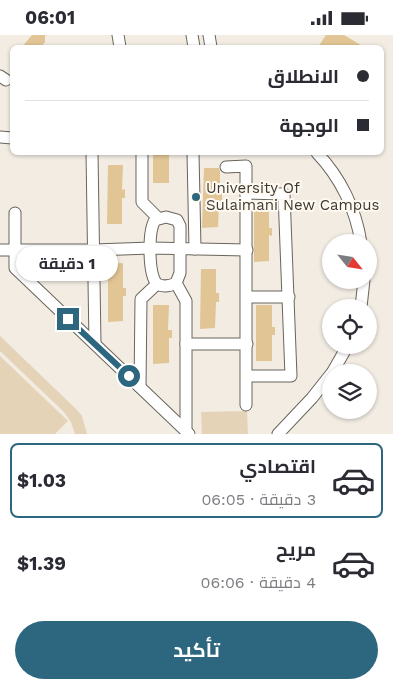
<!DOCTYPE html>
<html lang="ar">
<meta charset="utf-8">
<style>
body{margin:0;font-family:"Work Sans",Cairo,sans-serif;background:#f2f2f3;color:#2b2b33;direction:rtl;height:100vh;display:flex;flex-direction:column;font-size:19px;white-space:nowrap}
*{box-sizing:border-box;margin:0}
p{font-size:16px;color:#7c7c81}
.icon{flex:none;width:28px;height:28px;fill:none;stroke:currentColor;stroke-width:2;stroke-linecap:round;stroke-linejoin:round}
.map{position:relative;height:399px;overflow:hidden;direction:ltr}
.details{display:flex;flex-direction:column;background:#fff;flex:1}
.details>*{flex:none}
.banner{position:absolute;left:10px;top:10px;width:374px;height:110px;border-radius:8px;box-shadow:0 1px 4px #0004;direction:rtl;display:grid;align-content:center;height:110px;padding:0 15px;background:#fff}
.needle{width:32px;rotate:120deg}
.tools{position:absolute;left:322px;top:199px;display:grid;gap:10px}
.tools a{display:grid;place-items:center;width:55px;height:55px;border-radius:50%;background:#fff;box-shadow:0 1px 4px #0004;font-size:25px}
.end{position:absolute;width:22px;height:22px;margin:-11px;border:6px solid #2d667f;background:#fff;box-shadow:0 0 0 2px #fff}
.from{border-radius:50%}
.bubble{position:absolute;height:35px;border-radius:18px;background:#fff;box-shadow:0 1px 4px #0004;font-size:16px;font-weight:700;line-height:35px;text-align:center;direction:rtl}
.banner b{display:flex;align-items:center;gap:18px;height:48px;font-size:19px}
.banner b+b{border-top:1px solid #e1e1e2}
.banner i{width:12px;height:12px;background:#2b2b33}
ul{padding:9px 0 0;list-style:none}
li{display:flex;align-items:center;gap:15px;height:75px;margin:0 10px 8px;padding:0 5px;border:2px solid transparent;border-radius:8px}
li div{flex:1}
li b{display:block;font-size:19px}
li em{font-style:normal;font-weight:700}
li.selected{border-color:#2d667f}
li>.icon{width:45px;height:45px;stroke-width:1.5}
.cta{display:flex;gap:10px;margin-top:auto;padding:10px 15px}
.cta a{flex:1;height:58px;border-radius:30px;background:#2d667f;color:#fff;font-size:20px;font-weight:700;line-height:58px;text-align:center}
.status{display:flex;justify-content:space-between;align-items:center;height:35px;padding:0 25px;background:#fff;direction:ltr}
.status svg{height:14px;fill:currentColor}
.map>svg:first-child{display:block}
</style>
<div class="status"><b>06:01</b><svg viewBox="0 0 49 12"><path d="M0 12V9h3v3zM5 12V6h3v6zM10 12V3h3v9zM15 12V0h3v12zM26 1h20v11H26zM47 4h2v5h-2z"/></svg></div>
<div class="map">
<svg width="393" height="399" viewBox="0 0 393 399">
<rect width="100%" height="100%" fill="#f2ece3"/>
<g fill="#e5d3b7">
<polygon points="0,301 77,375 82,381 87,399 75,399 71,387 64,377 0,316"/>
<polygon points="0,321 68,386 55,399 0,399"/>
<polygon points="247,376 248,399 202,399 201,377"/>
</g>
<g fill="#e1c595">
<polygon points="32,0 45,0 45,7 41,12 22,12"/>
<polygon points="326,0 344,0 364,12 318,12"/>
<rect x="153" y="118" width="16" height="30"/>
<polygon points="108,130 123,130 122,155 125,154 125,163 122,163 122,189 107,189"/>
<polygon points="204,133 219,133 220,137 220,158 222,158 222,167 219,167 218,192 202,193"/>
<polygon points="254,168 269,168 269,193 272,193 272,201 269,200 269,226 254,227"/>
<polygon points="123,228 123,253 126,253 126,261 123,261 123,286 108,287 108,229"/>
<polygon points="201,234 216,234 216,258 219,258 219,267 216,267 215,293 200,294"/>
<polygon points="153,270 169,270 168,295 172,295 172,303 169,303 169,328 153,329"/>
<polygon points="256,270 272,270 272,292 275,292 275,300 272,300 272,326 256,326"/>
</g>
<g fill="none" stroke-linecap="round" stroke-linejoin="round">
<defs>
<g id="minor">
<polyline points="118,0 120,12"/>
<polyline points="192,0 194,12"/>
<polyline points="209,0 211,12"/>
<polyline points="0,41 6,45"/>
<polyline points="0,102 12,103"/>
<polyline points="92,118 95,309"/>
<polyline points="142,118 142,167 158,183"/>
<polyline points="193,118 195,214"/>
<path d="M317,118c23,24 39,56 44,90"/>
<polyline points="226,132 246,131 246,370"/>
<polyline points="246,158 284,159 291,341 247,341"/>
<polyline points="15,178 15,233 189,399"/>
<path d="M166,182l11,3 3,6v47l-4,10c-6,3 -13,4 -19,1 -9,-10 -9,-53 -2,-64z"/>
<polyline points="0,215 94,215 151,213 247,215"/>
<polyline points="176,248 186,266 186,395"/>
<polyline points="247,262 289,262"/>
<polyline points="361,272 364,245"/>
<polyline points="186,309 247,309"/>
<polyline points="332,338 348,310"/>
<polyline points="140,352 141,264 157,249"/>
<polyline points="278,399 312,363 331,339"/>
</g>
</defs>
<use href="#minor" stroke="#69655c" stroke-width="13"/>
<use href="#minor" stroke="#fff" stroke-width="11"/>
</g>
<g fill="none" stroke-linecap="round" stroke-linejoin="round">
<polyline stroke="#2d667f" stroke-width="6" points="68,284 129,341"/>
</g>
<circle fill="#2d667f" stroke="#fff9f0" stroke-width="2" cx="196" cy="162" r="5"/>
<g text-anchor="middle" dominant-baseline="central" stroke-width="4" stroke-linejoin="round" paint-order="stroke">
<g font-size="15" fill="#3c3a36" stroke="#fff9f0" text-anchor="start">
<text x="206" y="153">University Of<tspan x="206" dy="17">Sulaimani New Campus</tspan></text>
</g>
</g>
</svg>
<div class="tools">
<a><svg class="needle" viewBox="-14 -14 28 28"><path d="M0-13l5 13h-10z" fill="#e53935"/><path d="M0 13l5-13h-10z" fill="#7c7c81"/></svg></a>
<a><svg class="icon" aria-label="locate" viewBox="0 0 24 24"><circle cx="12" cy="12" r="6"/><path d="M12 2v4M12 18v4M2 12h4M18 12h4"/></svg></a>
<a><svg class="icon" aria-label="layers" viewBox="0 0 24 24"><path d="M12 4l9 5-9 5-9-5zM3 14l9 5 9-5"/></svg></a>
</div>
<i class="end from" style="left:129px;top:341px"></i>
<i class="end" style="left:68px;top:284px"></i>
<div class="bubble" style="left:16px;top:211px;width:102px">1 دقيقة</div>
<div class="banner">
<b><i class="from"></i>الانطلاق</b>
<b><i></i>الوجهة</b>
</div>
</div>
<section class="details">
<ul>
<li class="selected"><svg class="icon" aria-label="car" viewBox="0 0 24 24"><path d="M5 17H2v-5l4-1 3-4h7l3 4 3 1v5h-3M9 17h6M6 11h13"/><circle cx="7" cy="17" r="2"/><circle cx="17" cy="17" r="2"/></svg><div><b>اقتصادي</b><p>3 دقيقة · 06:05</p></div><em>$1.03</em></li>
<li><svg class="icon" aria-label="car" viewBox="0 0 24 24"><path d="M5 17H2v-5l4-1 3-4h7l3 4 3 1v5h-3M9 17h6M6 11h13"/><circle cx="7" cy="17" r="2"/><circle cx="17" cy="17" r="2"/></svg><div><b>مريح</b><p>4 دقيقة · 06:06</p></div><em>$1.39</em></li>
</ul>
<div class="cta"><a>تأكيد</a></div>
</section>
